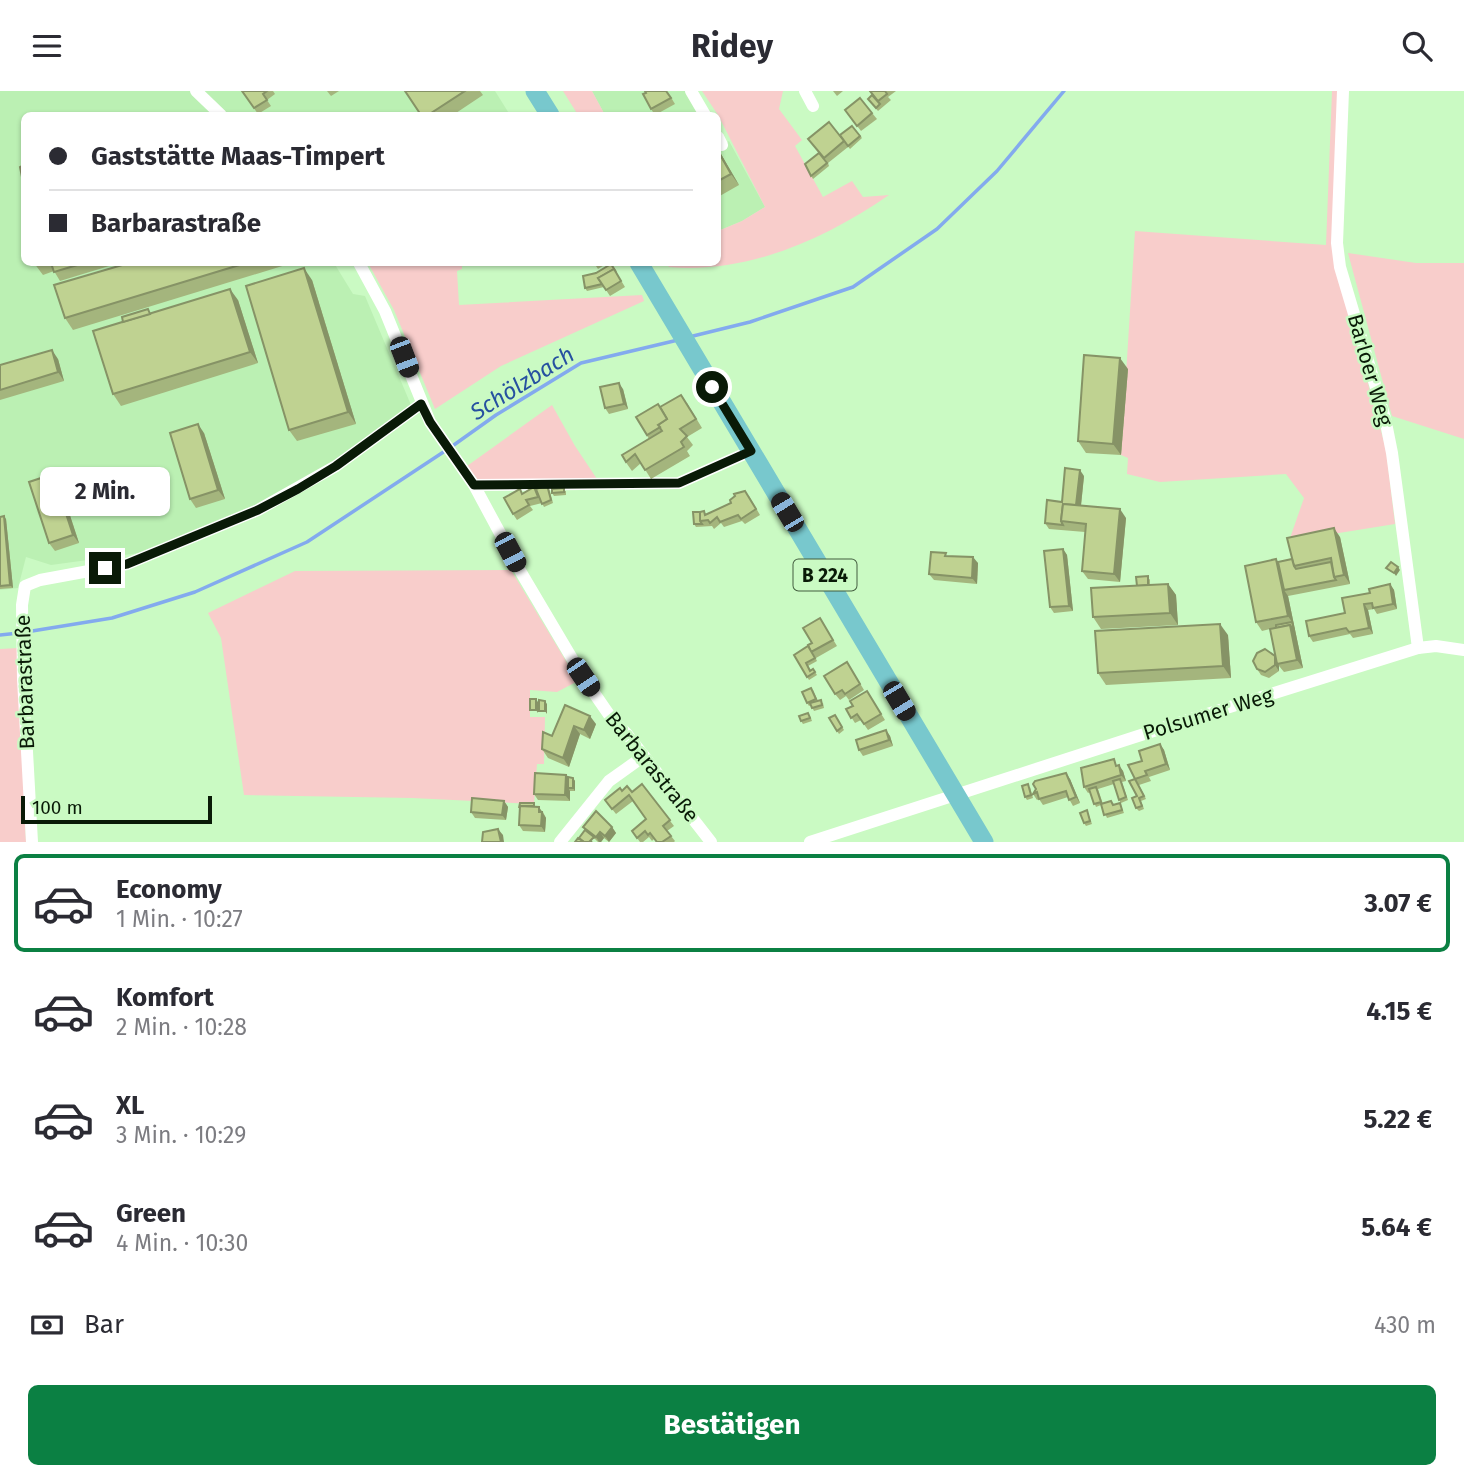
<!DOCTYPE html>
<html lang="de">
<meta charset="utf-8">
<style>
body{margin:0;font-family:"Fira Sans",sans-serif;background:#f7f7f7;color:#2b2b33;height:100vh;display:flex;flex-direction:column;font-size:26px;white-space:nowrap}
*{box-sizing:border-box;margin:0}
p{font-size:23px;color:#7c7c81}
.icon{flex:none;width:38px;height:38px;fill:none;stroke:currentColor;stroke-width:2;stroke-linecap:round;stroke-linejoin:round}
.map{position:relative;height:751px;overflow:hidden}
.side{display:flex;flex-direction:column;background:#fff;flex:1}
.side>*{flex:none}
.guide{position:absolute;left:21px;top:21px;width:700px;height:154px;border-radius:10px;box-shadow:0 2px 5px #0004;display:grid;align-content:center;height:154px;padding:0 28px;background:#fff}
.scale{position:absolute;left:21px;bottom:18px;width:191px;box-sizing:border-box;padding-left:7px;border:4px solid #091a07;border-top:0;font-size:19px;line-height:24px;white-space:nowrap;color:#091a07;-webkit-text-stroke:5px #cafac3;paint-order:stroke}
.end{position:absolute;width:32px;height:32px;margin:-16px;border:9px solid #091a07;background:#fff;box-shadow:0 0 0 4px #fff}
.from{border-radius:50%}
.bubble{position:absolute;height:49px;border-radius:10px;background:#fff;box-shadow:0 2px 5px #0004;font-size:23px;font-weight:700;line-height:49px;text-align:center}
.car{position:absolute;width:21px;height:42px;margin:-21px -10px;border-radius:9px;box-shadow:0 0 5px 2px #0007;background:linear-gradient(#222 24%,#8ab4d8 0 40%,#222 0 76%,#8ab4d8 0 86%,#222 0)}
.guide b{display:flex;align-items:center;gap:24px;height:66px;font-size:26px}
.guide b+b{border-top:2px solid #e1e1e2}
.guide i{width:18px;height:18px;background:#2b2b33}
ul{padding:12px 0 0;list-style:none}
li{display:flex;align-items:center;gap:21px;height:98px;margin:0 14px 10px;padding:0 14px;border:4px solid transparent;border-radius:10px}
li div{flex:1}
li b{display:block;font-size:26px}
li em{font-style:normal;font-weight:700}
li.selected{border-color:#0b8043}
li>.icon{width:63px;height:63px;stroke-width:1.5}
.pay{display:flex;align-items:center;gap:18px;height:77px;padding:0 28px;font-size:26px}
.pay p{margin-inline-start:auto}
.primary-button{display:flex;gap:14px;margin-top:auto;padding:14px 28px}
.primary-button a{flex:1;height:80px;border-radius:10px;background:#0b8043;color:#fff;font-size:28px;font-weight:700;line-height:80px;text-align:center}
header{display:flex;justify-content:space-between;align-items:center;height:91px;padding:0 28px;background:#fff;font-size:32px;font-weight:700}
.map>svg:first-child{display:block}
</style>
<header><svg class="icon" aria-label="menu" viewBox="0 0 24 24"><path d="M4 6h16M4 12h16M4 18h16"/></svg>Ridey<svg class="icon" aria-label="search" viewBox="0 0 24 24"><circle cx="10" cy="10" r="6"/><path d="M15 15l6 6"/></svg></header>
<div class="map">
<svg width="1464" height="751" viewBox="0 0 1464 751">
<rect width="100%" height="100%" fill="#cafac3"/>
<g fill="#bbf0b3">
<polygon points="0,0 495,0 510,24 24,24 24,172 334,172 353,203 365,205 411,314 333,371 255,416 139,462 51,474 26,466 18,497 0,499"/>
<polygon points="592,0 686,0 700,24 605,24"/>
<polygon points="729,50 765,116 742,130 718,140 718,55 719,56"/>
</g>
<g fill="#f8cdcb">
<polygon points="563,0 592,0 605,24 578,24"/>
<path d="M702,0h81l-4,18 23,31 -7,6 28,51 29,-16 11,16 26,-2c-64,44 -141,79 -220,72l-3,-4h52v-32l24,-10 23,-14 -47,-92z"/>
<polygon points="1332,0 1338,0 1336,177 1386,358 1395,433 1289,450 1304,407 1286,383 1160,391 1127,383 1128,367 1121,364 1135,140 1326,154"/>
<polygon points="1348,162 1416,172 1464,172 1464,348 1392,325"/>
<polygon points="368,172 462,172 462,178 457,180 459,214 642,204 644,210 501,275 435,318 394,219"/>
<polygon points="552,314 575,355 597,388 478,389 467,375"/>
<polygon points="511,479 578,590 557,601 530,599 530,626 545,626 544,673 537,673 534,713 412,707 244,704 221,547 208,522 295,480"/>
<polygon points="18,557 26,751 0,751 0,558"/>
</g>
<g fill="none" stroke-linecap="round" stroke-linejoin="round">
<g stroke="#83aaee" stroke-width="3.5">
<polyline points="689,246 750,231 853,196 937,138 997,80 1064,0"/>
<polyline points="451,356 496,324 581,272 678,249"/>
<polyline points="26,541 112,527 195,501 307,451 445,360"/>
<polyline points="0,544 19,542"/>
</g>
<g stroke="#fff" stroke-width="12">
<polyline points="196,0 221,24"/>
<polyline points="691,0 705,24"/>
<polyline points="805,0 813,15"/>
<polyline points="1343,0 1337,152 1340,176 1385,327 1392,362 1418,557"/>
<polyline points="718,46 722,54"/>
<polyline points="359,172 385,220 430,331 474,394 522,483 583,586 612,628 626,642 711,751"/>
<polyline points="474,394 679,392 751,360"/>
<polyline points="32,751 23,588 22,514 25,495 40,489 127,473 258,419 336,375 421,313"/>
<polyline points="560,751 609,690 644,665"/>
<polyline points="810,751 1169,635 1418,557 1436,555 1464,559"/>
</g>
<g stroke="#78c8cd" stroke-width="19">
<polyline points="535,0 550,24"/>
<polyline points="639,172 984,751"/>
</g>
</g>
<g fill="#a4b57d">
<polygon points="242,0 273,0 275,3 267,9 271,15 258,23"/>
<polygon points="327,0 339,0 331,5"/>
<polygon points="405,0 480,0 483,4 453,24 421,24"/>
<polygon points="667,0 675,13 655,24 651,18 646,2"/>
<polygon points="833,0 843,0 837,5"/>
<polygon points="869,0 896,0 888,6 891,9 878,20 868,8 872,4"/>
<polygon points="845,19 872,22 877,28 861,40"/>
<polygon points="852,35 862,47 850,58 847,54 848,56 828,72 829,75 813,88 805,73"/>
<polygon points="718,58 739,94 718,106"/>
<polygon points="34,172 119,172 60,190 54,180 43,184"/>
<polygon points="129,172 292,172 73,239 65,227"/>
<polygon points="594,172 605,172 606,173 598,178"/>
<polygon points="611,173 625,196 610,205 604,196 587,200 585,197 596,182"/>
<polygon points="312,189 356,333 297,350 289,339"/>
<polygon points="238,209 258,272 121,315 113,303 151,222"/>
<polygon points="58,268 64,290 0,309 0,274"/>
<polygon points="1128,278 1121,364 1086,362 1078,350"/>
<polygon points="623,298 628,318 609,323 605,317"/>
<polygon points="687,312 702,337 687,346 693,354 687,360 690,365 651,388 641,372 632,380 625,370 649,348 636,326 661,316"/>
<polygon points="204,342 225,408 196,417 190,408"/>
<polygon points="53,383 59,391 79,452 55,460 49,452"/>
<polygon points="1084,385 1081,415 1126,427 1120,491 1088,488 1082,480 1085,441 1049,438 1045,432"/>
<polygon points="534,396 536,398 549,397 553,412 544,416 542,412 530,415 533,419 517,429 513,423 523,402"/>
<polygon points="566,400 566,404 554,405 552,402"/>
<polygon points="749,405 760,424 745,433 742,430 724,436 721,432 714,438 712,435 696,436 694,433 704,420 706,424"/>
<polygon points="0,426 6,428 13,497 0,498"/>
<polygon points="1340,446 1350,493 1288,505 1303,577 1284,581 1279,575 1279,580 1269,587 1261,584 1257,578 1276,567 1270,538 1262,540 1256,531 1292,468"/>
<polygon points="1063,458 1067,464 1073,520 1054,522 1050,516"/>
<polygon points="948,465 978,472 977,493 934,489 929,483"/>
<polygon points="1150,488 1150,494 1168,493 1176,504 1178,534 1101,538 1093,526 1137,495"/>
<polygon points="1390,493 1394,499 1397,518 1377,523 1374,518 1368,519 1373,543 1353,547 1350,543 1313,551 1309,545 1345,522 1370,502"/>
<polygon points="820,527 837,555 816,567 815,566 817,570 808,575 811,579 813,578 817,584 809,589 794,564 812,552"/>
<polygon points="1228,544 1231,587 1106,594 1098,582"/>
<polygon points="847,571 864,599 849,609 846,605 840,609 835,603"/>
<polygon points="813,599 818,610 823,612 824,617 814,620 811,614 809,615 807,612"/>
<polygon points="867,600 885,629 868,639 861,629 855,632 846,618 853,615"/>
<polygon points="563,619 596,633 590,648 580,643 569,676 548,667 542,658 552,645"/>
<polygon points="835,624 844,639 839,643 829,627"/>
<polygon points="810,625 812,630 803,633 801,630"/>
<polygon points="886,639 890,645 893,655 863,665 859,659"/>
<polygon points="1160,653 1164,659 1170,679 1149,686 1151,690 1139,694 1138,692 1146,708 1141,710 1144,718 1139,720 1136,717 1137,705 1135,688 1142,670"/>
<polygon points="1118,674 1123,680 1126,690 1122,691 1128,709 1121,712 1119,709 1114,693 1098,698 1103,713 1114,714 1120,712 1124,722 1107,727 1101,714 1096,716 1090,701 1088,702 1084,696"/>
<polygon points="568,686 573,687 575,690 575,700 570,700 570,710 538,709 534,703"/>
<polygon points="1070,688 1080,712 1073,715 1068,706 1043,714 1039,708 1037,709 1033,703"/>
<polygon points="642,693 674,735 667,740 675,750 674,751 656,751 654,748 652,750 649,746 643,751 640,751 632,740 646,728 633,710 616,723 605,709 622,700 632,701"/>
<polygon points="1030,696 1033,707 1027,709 1025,706"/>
<polygon points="504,710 508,716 506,729 475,727 471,721"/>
<polygon points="536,715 543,721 546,727 545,741 523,740 519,734"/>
<polygon points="1087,719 1092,733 1086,735 1084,732"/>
<polygon points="583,736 612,736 616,742 609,751 604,747 601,751 598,751 595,748 579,747 585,739"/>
</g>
<g fill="#869366">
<polygon points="718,58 739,94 731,83 718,60"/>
<polygon points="304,177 312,189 356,333 348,321"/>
<polygon points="230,198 238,209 258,272 250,261"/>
<polygon points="52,259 58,268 64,290 58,281"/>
<polygon points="1120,267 1128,278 1121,364 1113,353"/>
<polygon points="619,292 623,298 628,318 624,313"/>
<polygon points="198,333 204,342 225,408 218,399"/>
<polygon points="1080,379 1084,385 1080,423 1076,417"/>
<polygon points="53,383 59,391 79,452 73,444"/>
<polygon points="1120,418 1126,427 1120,491 1114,483"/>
<polygon points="4,425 6,428 13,497 10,494"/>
<polygon points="1334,437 1340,446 1350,493 1344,484"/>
<polygon points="1063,458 1067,464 1073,520 1069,515"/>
<polygon points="973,466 978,472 977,493 972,487"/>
<polygon points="1276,468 1283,477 1284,499 1288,505 1303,577 1297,569 1290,534 1292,531 1288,525"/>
<polygon points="1398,476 1400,479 1396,485 1394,482"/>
<polygon points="1168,493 1176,504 1178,534 1170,522"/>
<polygon points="1390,493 1394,499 1397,518 1393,513"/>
<polygon points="1364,513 1368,519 1373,543 1369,537"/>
<polygon points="1220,533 1228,544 1231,587 1223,575"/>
<polygon points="1275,565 1279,575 1279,580 1275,574"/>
<polygon points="536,608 538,611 538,622 536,619"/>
<polygon points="545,610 547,613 547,623 545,620"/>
<polygon points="590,625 596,633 590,648 584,639"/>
<polygon points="574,635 580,643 569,676 563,667"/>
<polygon points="886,639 890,645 893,655 889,649"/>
<polygon points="1160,653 1164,659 1170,679 1166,673"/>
<polygon points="1119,674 1123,680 1126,690 1121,684"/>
<polygon points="1066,682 1070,688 1080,712 1076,706"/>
<polygon points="566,684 570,689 568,697 570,700 570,710 565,704"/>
<polygon points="573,687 575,690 575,700 573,697"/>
<polygon points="504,710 508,716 506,729 502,724"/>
<polygon points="539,716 546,727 545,741 541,735 539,721"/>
<polygon points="612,736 616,742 609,751 605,745"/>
<polygon points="498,738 503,744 504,751 501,751"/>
<polygon points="600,741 604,747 601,751 599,751 596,746"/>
</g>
<g fill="#bfd291" stroke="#869366" stroke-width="2">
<polygon points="242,0 267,0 263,3 267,9 254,17"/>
<polygon points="405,0 465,0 428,24 421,24"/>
<polygon points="645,0 666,0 671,7 651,18 643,3 646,2"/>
<polygon points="870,0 885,0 887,3 878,10"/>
<polygon points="872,4 880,13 876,17 868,8"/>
<polygon points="860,7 872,22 857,35 845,19"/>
<polygon points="829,31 844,50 824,67 808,48"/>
<polygon points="852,35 860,45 848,55 840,44"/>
<polygon points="718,60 731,83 718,90"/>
<polygon points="819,62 827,72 811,85 805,73"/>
<polygon points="24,74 24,96 20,76"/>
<polygon points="51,172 84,172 54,181"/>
<polygon points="129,172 246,172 65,227 54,194"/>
<polygon points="611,173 616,181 614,178 598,187 602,193 585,197 583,185 596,182"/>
<polygon points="304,177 348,321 289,339 246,195"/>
<polygon points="614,178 621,190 606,199 598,187"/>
<polygon points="230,198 250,261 113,303 93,240"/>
<polygon points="148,218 150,223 123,231 122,226"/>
<polygon points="52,259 58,281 0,299 0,274"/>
<polygon points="1084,264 1120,267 1113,353 1078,350"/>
<polygon points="619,292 624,313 605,317 600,296"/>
<polygon points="681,304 696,328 680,338 687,345 681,351 684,356 645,379 635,363 626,371 622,364 662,340 658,334 667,328 660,316"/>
<polygon points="658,313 667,328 658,334 660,336 647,344 636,326"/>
<polygon points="198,333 218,399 190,408 170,342"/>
<polygon points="1065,377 1080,379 1076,414 1063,413 1061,430 1063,434 1045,432 1047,409 1062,411"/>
<polygon points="53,383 73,444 49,452 29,391"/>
<polygon points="547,394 551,409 542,413 536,398"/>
<polygon points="534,396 538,406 526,409 529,414 513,423 504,407 520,398 522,403"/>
<polygon points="564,397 564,401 552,402 552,398"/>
<polygon points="745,400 756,418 741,428 738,424 720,431 717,426 710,432 708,429 700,430 700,421 704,420 705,424 731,412 730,409 735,405 734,403"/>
<polygon points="1063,413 1120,418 1114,483 1082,480 1086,433 1061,430"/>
<polygon points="693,421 700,421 700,430 702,433 694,433"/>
<polygon points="4,425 10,494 0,495 0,426"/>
<polygon points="1334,437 1344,484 1334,486 1331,467 1294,475 1287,447"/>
<polygon points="1063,458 1069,515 1050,516 1044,460"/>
<polygon points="931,461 946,462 945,465 973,466 972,487 929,483"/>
<polygon points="1276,468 1288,525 1256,531 1245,475"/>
<polygon points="1292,468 1294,475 1296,478 1331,471 1334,486 1336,489 1284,499 1278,471"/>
<polygon points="1391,471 1398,476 1394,482 1386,477"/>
<polygon points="1148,485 1148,494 1137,495 1136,486"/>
<polygon points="1168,493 1170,522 1093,526 1091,497"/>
<polygon points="1390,493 1393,513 1373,517 1372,512 1364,513 1369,537 1349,541 1346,537 1309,545 1306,530 1345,522 1342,507 1370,502 1369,498"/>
<polygon points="820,527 833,549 811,561 808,554 812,552 803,537"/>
<polygon points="1292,531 1294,540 1290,534 1276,537 1276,534"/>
<polygon points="1220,533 1223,575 1098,582 1095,540"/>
<polygon points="1290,534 1297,569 1277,573 1270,538"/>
<polygon points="808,555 815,567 806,572 810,580 813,578 815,581 807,586 794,564"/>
<polygon points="1265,558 1275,565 1275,574 1265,581 1257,578 1253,570 1257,562"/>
<polygon points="847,571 860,593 845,603 842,599 835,603 824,585"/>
<polygon points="811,597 816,608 807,612 802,601"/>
<polygon points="867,600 881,623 864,633 857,623 851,627 846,618 853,615 850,610"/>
<rect x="530" y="608" width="6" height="11"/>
<polygon points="539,609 545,610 545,620 539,620"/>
<polygon points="821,609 822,614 812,617 810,612"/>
<polygon points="565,614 590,625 584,639 574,635 563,667 542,658 543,641 552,645"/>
<polygon points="808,622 810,627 801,630 799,625"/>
<polygon points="835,624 842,636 837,640 829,627"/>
<polygon points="886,639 889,649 859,659 856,649"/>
<polygon points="1160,653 1166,673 1145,680 1147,684 1135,688 1128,674 1142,670 1139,660"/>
<polygon points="1114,668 1116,675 1119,674 1121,684 1084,696 1081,677"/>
<polygon points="535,682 566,684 565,704 534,703"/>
<polygon points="1066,682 1076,706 1069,709 1066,700 1039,708 1037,701 1033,703 1036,698 1033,693 1035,690"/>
<polygon points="568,686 573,687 573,697 568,697"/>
<polygon points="1120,688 1126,706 1119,709 1113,690"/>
<polygon points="1135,688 1144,705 1139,707 1142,715 1136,717 1132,707 1137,705 1129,690"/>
<polygon points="642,693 670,729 663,735 671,745 662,751 657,751 650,742 648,744 645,740 637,747 632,740 646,728 629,704 612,718 605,709 620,697 622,700 627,695 632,701"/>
<polygon points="1028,693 1031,704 1025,706 1022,695"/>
<polygon points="1096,696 1101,711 1094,713 1089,698"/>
<polygon points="472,707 504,710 502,724 471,721"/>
<polygon points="1111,710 1113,714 1120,712 1122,719 1104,724 1101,713"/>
<polygon points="520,712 534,712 534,715 520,715 519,717"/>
<polygon points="520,715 539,716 539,721 542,721 541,735 519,734"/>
<polygon points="1087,719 1090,730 1084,732 1080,722"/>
<polygon points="596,720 612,736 605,745 600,741 596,746 583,736"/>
<polygon points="498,738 501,751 482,751 483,741"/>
<polygon points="585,739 594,746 590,750 592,751 584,751 579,747"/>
<polygon points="578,747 584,751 575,751"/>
</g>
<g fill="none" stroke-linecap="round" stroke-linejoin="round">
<polyline stroke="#091a07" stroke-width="9" points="105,477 127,473 258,419 298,398 336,375 421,313 430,331 474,394 679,392 751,360 712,296"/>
</g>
<g text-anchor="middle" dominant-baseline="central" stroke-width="5" stroke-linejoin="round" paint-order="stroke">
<rect fill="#cafac3" stroke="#435d3f" stroke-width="2" x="793.5" y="468.5" width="63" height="31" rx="5"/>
<g font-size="19" font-weight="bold" fill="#091a07">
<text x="825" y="484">B 224</text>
</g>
<g font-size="21" fill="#091a07" stroke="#cafac3">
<text transform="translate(1370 279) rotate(74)">Barloer Weg</text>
<text transform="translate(25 591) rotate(-92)">Barbarastraße</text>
<text transform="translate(1208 623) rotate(-17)">Polsumer Weg</text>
<text transform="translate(652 676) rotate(51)">Barbarastraße</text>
</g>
<g font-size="23" font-style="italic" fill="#2651a0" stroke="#cafac3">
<text transform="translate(522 292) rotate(-32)">Schölzbach</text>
</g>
</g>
</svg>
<div class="scale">100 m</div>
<i class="end from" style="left:712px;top:296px"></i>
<i class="end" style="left:105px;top:477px"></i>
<div class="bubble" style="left:40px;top:376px;width:130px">2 Min.</div>
<i class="car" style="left:404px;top:266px;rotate:159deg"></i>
<i class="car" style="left:787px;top:421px;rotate:329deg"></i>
<i class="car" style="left:510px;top:461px;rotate:152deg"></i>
<i class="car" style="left:583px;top:586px;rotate:146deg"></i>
<i class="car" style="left:899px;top:610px;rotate:149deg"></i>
<div class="guide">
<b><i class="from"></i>Gaststätte Maas-Timpert</b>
<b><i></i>Barbarastraße</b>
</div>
</div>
<section class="side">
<ul>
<li class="selected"><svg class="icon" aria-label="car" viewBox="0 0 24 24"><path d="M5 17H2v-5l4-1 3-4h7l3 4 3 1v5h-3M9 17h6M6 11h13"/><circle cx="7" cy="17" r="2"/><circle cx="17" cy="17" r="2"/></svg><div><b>Economy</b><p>1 Min. · 10:27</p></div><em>3.07 €</em></li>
<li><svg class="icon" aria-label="car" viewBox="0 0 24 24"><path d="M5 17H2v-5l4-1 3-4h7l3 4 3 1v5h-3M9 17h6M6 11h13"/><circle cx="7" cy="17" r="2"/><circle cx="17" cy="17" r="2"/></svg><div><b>Komfort</b><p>2 Min. · 10:28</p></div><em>4.15 €</em></li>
<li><svg class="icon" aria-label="car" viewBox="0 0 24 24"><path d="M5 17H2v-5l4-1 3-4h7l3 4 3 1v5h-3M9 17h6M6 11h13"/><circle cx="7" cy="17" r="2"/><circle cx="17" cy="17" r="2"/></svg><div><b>XL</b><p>3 Min. · 10:29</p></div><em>5.22 €</em></li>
<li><svg class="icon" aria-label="car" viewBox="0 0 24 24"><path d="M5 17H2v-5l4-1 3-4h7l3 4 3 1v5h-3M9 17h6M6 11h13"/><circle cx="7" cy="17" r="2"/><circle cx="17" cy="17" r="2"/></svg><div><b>Green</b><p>4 Min. · 10:30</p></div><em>5.64 €</em></li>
</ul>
<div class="pay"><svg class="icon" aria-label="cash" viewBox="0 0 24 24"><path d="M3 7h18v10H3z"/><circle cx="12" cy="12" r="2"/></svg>Bar<p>430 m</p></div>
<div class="primary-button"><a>Bestätigen</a></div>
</section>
